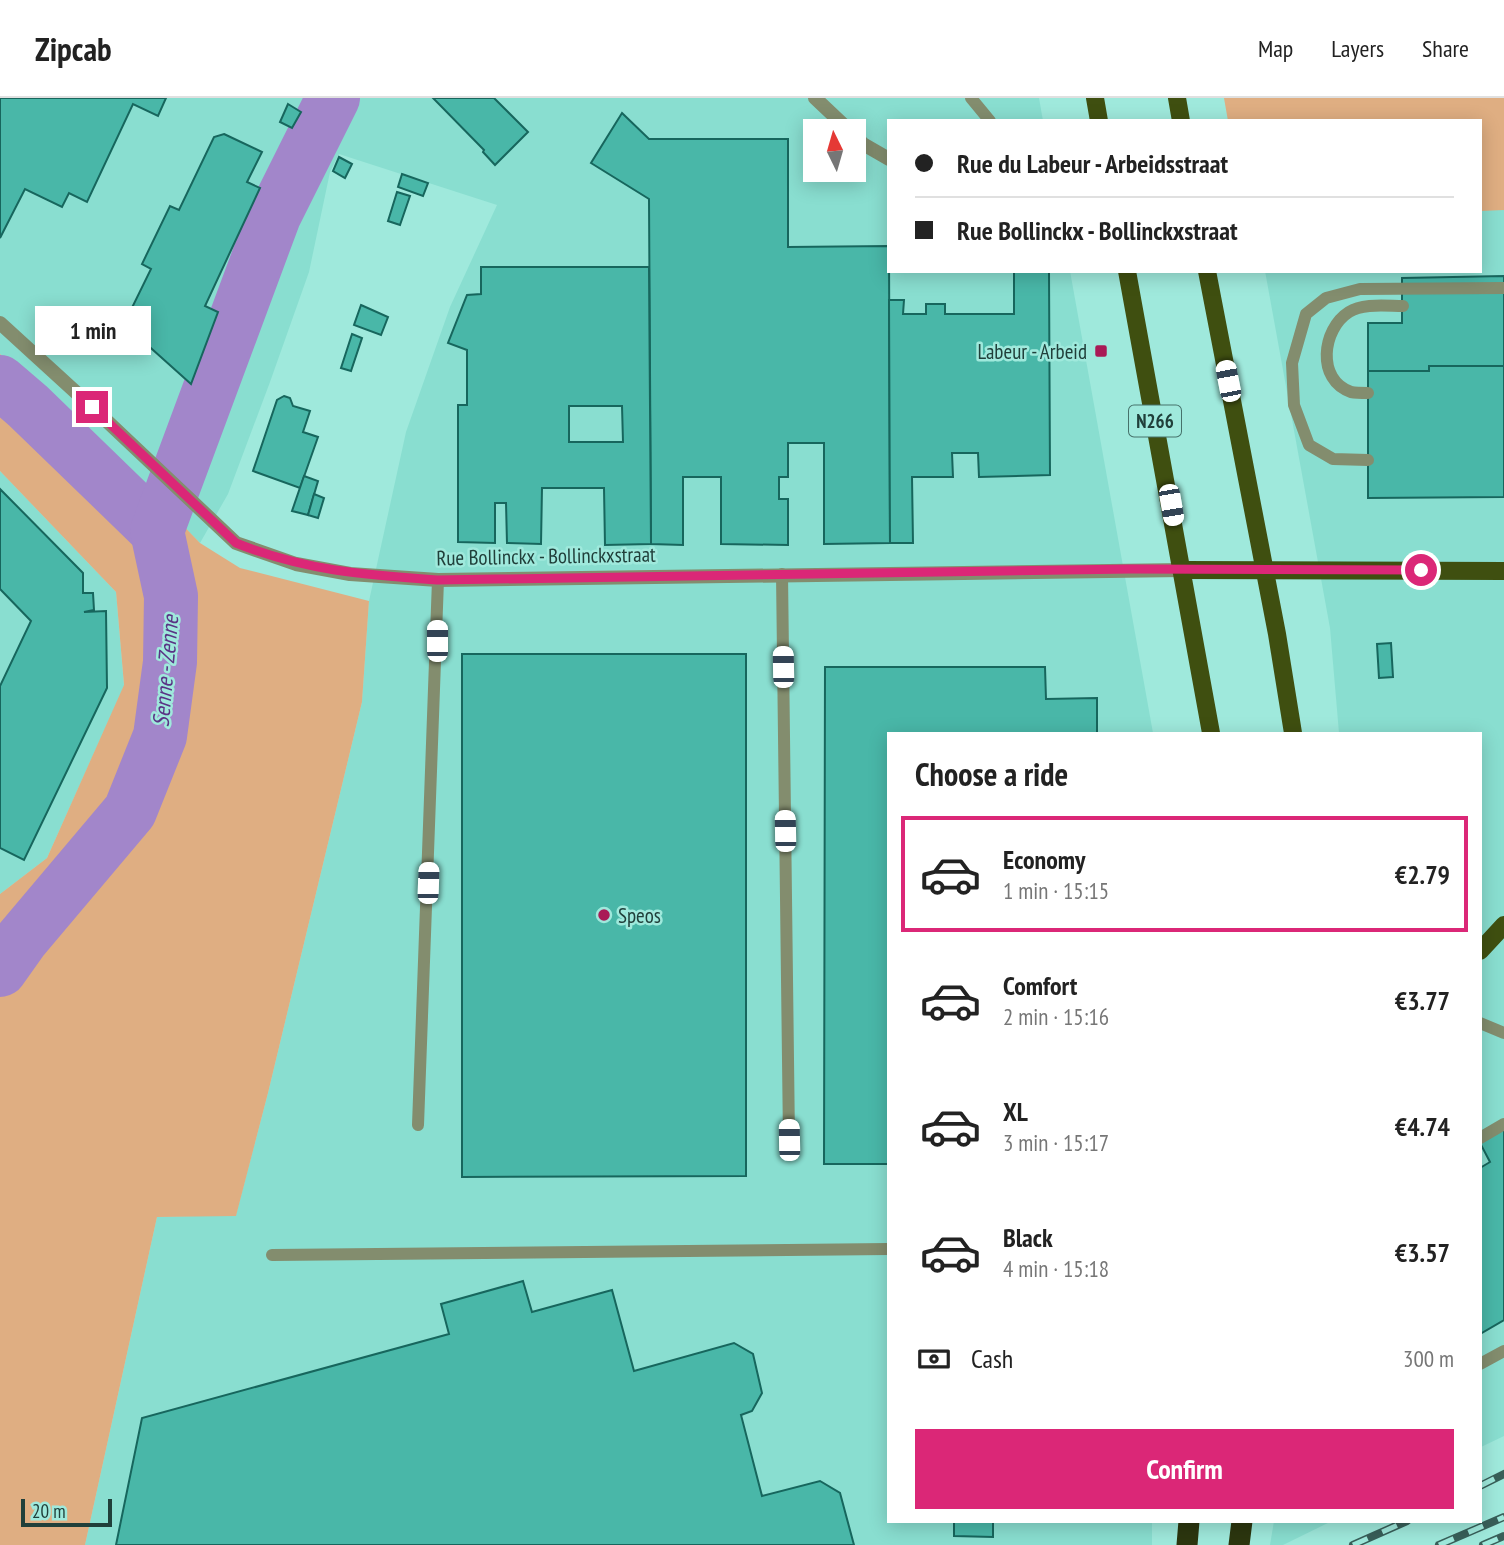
<!DOCTYPE html>
<meta charset="utf-8">
<style>
body{margin:0;font-family:"PT Sans Narrow",sans-serif;background:#f2f2f2;color:#222;height:100vh;display:flex;flex-direction:column;font-size:26px;white-space:nowrap}
*{box-sizing:border-box;margin:0}
p{font-size:23px;color:#767676}
.icon{flex:none;width:38px;height:38px;fill:none;stroke:currentColor;stroke-width:2;stroke-linecap:round;stroke-linejoin:round}
.map{position:relative;flex:1;overflow:hidden}
.details{position:absolute;left:887px;top:634px;width:595px;height:791px;display:flex;flex-direction:column;background:#fff;border-radius:0px;box-shadow:0 4px 18px #0003}
.details>*{flex:none}
.hud{position:absolute;left:887px;top:21px;width:595px;height:154px;border-radius:0px;box-shadow:0 4px 18px #0003;display:grid;align-content:center;height:154px;padding:0 28px;background:#fff}
.needle{width:46px;rotate:355deg}
.buttons{position:absolute;left:803px;top:21px;display:grid;gap:14px}
.buttons a{display:grid;place-items:center;width:63px;height:63px;border-radius:0px;background:#fff;box-shadow:0 4px 18px #0003;font-size:35px}
.scale{position:absolute;left:21px;bottom:18px;width:91px;box-sizing:border-box;padding-left:7px;border:4px solid #203f3a;border-top:0;font-size:19px;line-height:24px;white-space:nowrap;color:#203f3a;-webkit-text-stroke:5px #9fe9dc;paint-order:stroke}
.end{position:absolute;width:32px;height:32px;margin:-16px;border:9px solid #db2777;background:#fff;box-shadow:0 0 0 4px #fff}
.from{border-radius:50%}
.bubble{position:absolute;height:49px;border-radius:0px;background:#fff;box-shadow:0 4px 18px #0003;font-size:23px;font-weight:600;line-height:49px;text-align:center}
.car{position:absolute;width:21px;height:42px;margin:-21px -10px;border-radius:9px;box-shadow:0 0 5px 2px #0007;background:linear-gradient(#fff 24%,#345 0 40%,#fff 0 76%,#345 0 86%,#fff 0)}
.hud b{display:flex;align-items:center;gap:24px;height:66px;font-size:26px}
.hud b+b{border-top:2px solid #e0e0e0}
.hud i{width:18px;height:18px;background:#222}
ul{padding:0;list-style:none}
li{display:flex;align-items:center;gap:21px;height:116px;margin:0 14px 10px;padding:0 14px;border:4px solid transparent;border-radius:0px}
li div{flex:1}
li b{display:block;font-size:26px}
li em{font-style:normal;font-weight:600}
li.active{border-color:#db2777}
li>.icon{width:63px;height:63px;stroke-width:1.5}
h2{padding:0 28px;font-size:32px;line-height:84px}
.pay{display:flex;align-items:center;gap:18px;height:77px;padding:0 28px;font-size:26px}
.pay p{margin-inline-start:auto}
.cta{display:flex;gap:14px;margin-top:auto;padding:14px 28px}
.cta a{flex:1;height:80px;border-radius:0px;background:#db2777;color:#fff;font-size:28px;font-weight:600;line-height:80px;text-align:center}
header{display:flex;align-items:center;gap:42px;box-sizing:border-box;height:98px;padding:0 35px;background:#fff;border-bottom:2px solid #e0e0e0}
header strong{font-size:33px}
nav{display:flex;gap:38px;margin-inline-start:auto;font-size:24px}
.map>svg:first-child{display:block}
</style>
<header>
<strong>Zipcab</strong>
<nav><a>Map</a><a>Layers</a><a>Share</a></nav>
</header>
<div class="map">
<svg width="1504" height="1447" viewBox="0 0 1504 1447">
<rect width="100%" height="100%" fill="#9fe9dc"/>
<g fill="#89ded0" fill-rule="evenodd">
<path d="M0,0h1039l4,23h-154v150h181l83,462h-264v788h263v24h-1067l72,-328 79,-2 32,-122 94,-391 7,-101 37,-169 44,-125 47,-102 -158,-51 -9,18 -21,100 -39,110 -42,112 -28,49 -110,-114 -90,-75zM816,33h38v39h-38z"/>
<polygon points="1504,0 1504,1338 1481,1349 1480,635 1339,635 1330,530 1265,173 1480,173 1480,23"/>
<polygon points="0,373 116,494 124,588 47,760 0,796"/>
<polygon points="1274,1423 1332,1423 1283,1447 1270,1447"/>
</g>
<g fill="#dfae82">
<polygon points="1224,0 1504,0 1504,112 1481,113 1480,23 1228,23"/>
<polygon points="0,256 90,331 200,445 240,470 369,503 362,604 268,995 236,1118 157,1119 85,1447 0,1447 0,796 47,760 124,587 116,494 0,373"/>
</g>
<g fill="none" stroke-linecap="round" stroke-linejoin="round">
<g stroke="#a286ca" stroke-width="54">
<polyline points="0,284 28,308 157,433"/>
<polyline points="0,872 22,841 130,713 160,638 170,564 171,498 157,433 274,118 333,0"/>
</g>
</g>
<g fill="#49b7a8" stroke="#17665d" stroke-width="2" fill-rule="evenodd">
<polygon points="0,0 166,0 158,18 133,6 87,104 69,95 62,109 25,91 0,140"/>
<polygon points="433,0 494,0 528,34 495,67 483,54 484,52"/>
<polygon points="288,6 301,14 292,30 280,24"/>
<polygon points="622,15 649,41 788,41 788,149 889,148 890,445 824,446 824,345 788,345 788,379 779,379 779,401 788,401 788,447 721,446 721,379 683,379 683,447 651,446 649,101 591,65"/>
<polygon points="224,36 262,54 247,84 260,90 205,208 218,214 191,286 124,226 151,171 142,166 170,108 179,112 214,39"/>
<polygon points="339,59 352,66 345,80 333,73"/>
<polygon points="402,76 428,85 423,98 398,89"/>
<polygon points="397,94 410,98 400,127 388,123"/>
<path d="M481,169h168l2,277 -46,1 -1,-57h-62l-1,56 -34,-1 -1,-40h-11v40l-37,-1v-137h9v-55l-19,-7 19,-48 14,-1zM569,308h53l1,36h-54z"/>
<polygon points="1014,173 1049,173 1050,377 979,379 978,355 952,355 953,379 912,379 913,445 890,445 889,202 904,202 903,216 926,216 926,206 945,206 945,216 1014,216"/>
<polygon points="1504,178 1504,268 1429,268 1429,273 1368,273 1368,225 1402,225 1402,180"/>
<polygon points="361,207 388,219 381,237 354,227"/>
<polygon points="352,236 362,240 351,273 341,270"/>
<polygon points="1429,268 1504,268 1504,399 1368,400 1368,273 1429,273"/>
<polygon points="284,298 290,300 293,308 310,313 303,334 318,339 300,390 253,373 277,302"/>
<polygon points="304,378 318,383 308,417 292,413"/>
<polygon points="0,391 83,475 83,495 93,495 94,512 84,514 106,513 107,590 24,762 0,750 0,588 31,523 0,491"/>
<polygon points="314,396 324,400 318,420 308,417"/>
<polygon points="1391,545 1393,579 1379,580 1377,546"/>
<polygon points="462,556 746,556 746,1078 462,1079"/>
<polygon points="825,569 1045,569 1046,601 1097,600 1097,635 889,635 889,1066 824,1066"/>
<polygon points="1504,1031 1504,1222 1480,1236 1480,1070 1490,1064 1480,1045"/>
<polygon points="523,1183 532,1214 612,1192 634,1273 734,1245 753,1256 762,1295 752,1313 741,1317 762,1398 820,1383 840,1395 854,1447 116,1447 142,1320 449,1236 441,1206"/>
<polygon points="954,1423 993,1423 993,1439 954,1438"/>
</g>
<g fill="none" stroke-linecap="round" stroke-linejoin="round">
<g stroke="#838d6e" stroke-width="12">
<polyline points="971,0 990,23"/>
<path d="M1368,295c-5,0 -12,0 -17,-1 -35,-12 -29,-63 -2,-80 14,-9 37,-6 54,-6"/>
<polyline points="1368,362 1333,361 1309,347 1294,307 1292,265 1306,216 1326,200 1360,191 1504,190"/>
<polyline points="782,476 789,1042"/>
<polyline points="1480,925 1504,935"/>
<polyline points="418,1027 438,482"/>
<polyline points="1480,1040 1504,1026"/>
<polyline points="272,1157 889,1151"/>
<polyline points="1480,1266 1504,1253"/>
</g>
<g stroke="#838d6e" stroke-width="14">
<polyline points="815,0 850,33"/>
<polyline points="854,37 863,46 889,61"/>
<polyline points="0,225 92,309 236,445 296,466 350,476 438,482 1183,472"/>
</g>
<g stroke="#3f4f10" stroke-width="18">
<polyline points="1095,0 1099,23"/>
<polyline points="1177,0 1181,23"/>
<polyline points="1127,173 1211,635"/>
<polyline points="1207,173 1277,536 1293,635"/>
<polyline points="1183,472 1504,473"/>
<polyline points="1480,853 1504,827"/>
</g>
<g stroke="#2c360f" stroke-width="21">
<polyline points="1187,1447 1189,1423"/>
<polyline points="1239,1447 1242,1423"/>
</g>
<defs>
<g id="rail">
<polyline points="1480,1388 1504,1376"/>
<polyline points="1353,1447 1407,1423"/>
<polyline points="1439,1447 1504,1419"/>
<polyline points="1483,1447 1504,1438"/>
</g>
</defs>
<use href="#rail" stroke="#385f59" stroke-width="8"/>
<use href="#rail" stroke="#9fe9dc" stroke-width="5" stroke-dasharray="16" stroke-linecap="butt"/>
</g>
<g fill="none" stroke-linecap="round" stroke-linejoin="round">
<path stroke="#db2777" stroke-width="9" d="M92,309l144,136c69,28 129,32 202,37l693,-11 290,1"/>
</g>
<g fill="#a91a56" stroke="#9fe9dc" stroke-width="2.5">
<rect x="1094" y="246" width="14" height="14" rx="3.5"/>
<circle cx="604" cy="817" r="7"/>
</g>
<g text-anchor="middle" dominant-baseline="central" stroke-width="5" stroke-linejoin="round" paint-order="stroke">
<rect fill="#9fe9dc" stroke="#46726b" stroke-width="2" x="1129" y="307.5" width="52" height="31" rx="5"/>
<g font-size="19" font-weight="bold" fill="#203f3a">
<text x="1155" y="323">N266</text>
</g>
<g font-size="21" fill="#203f3a" stroke="#9fe9dc" text-anchor="end">
<text x="1087" y="253">Labeur - Arbeid</text>
<text x="618" y="817" text-anchor="start">Speos</text>
</g>
<g font-size="21" fill="#203f3a" stroke="#9fe9dc">
<text transform="translate(546 458) rotate(-1)">Rue Bollinckx - Bollinckxstraat</text>
</g>
<g font-size="23" font-style="italic" fill="#5a3385" stroke="#9fe9dc">
<text transform="translate(165 573) rotate(-85)">Senne - Zenne</text>
</g>
</g>
</svg>
<div class="buttons">
<a><svg class="needle" viewBox="-14 -14 28 28"><path d="M0-13l5 13h-10z" fill="#e53935"/><path d="M0 13l5-13h-10z" fill="#767676"/></svg></a>
</div>
<div class="scale">20 m</div>
<i class="end from" style="left:1421px;top:472px"></i>
<i class="end" style="left:92px;top:309px"></i>
<div class="bubble" style="left:35px;top:208px;width:116px">1 min</div>
<i class="car" style="left:1228px;top:283px;rotate:349deg"></i>
<i class="car" style="left:1171px;top:407px;rotate:170deg"></i>
<i class="car" style="left:437px;top:543px;rotate:0deg"></i>
<i class="car" style="left:783px;top:569px;rotate:359deg"></i>
<i class="car" style="left:785px;top:733px;rotate:359deg"></i>
<i class="car" style="left:428px;top:785px;rotate:2deg"></i>
<i class="car" style="left:789px;top:1042px;rotate:359deg"></i>
<div class="hud">
<b><i class="from"></i>Rue du Labeur - Arbeidsstraat</b>
<b><i></i>Rue Bollinckx - Bollinckxstraat</b>
</div>
<section class="details">
<h2>Choose a ride</h2>
<ul>
<li class="active"><svg class="icon" aria-label="car" viewBox="0 0 24 24"><path d="M5 17H2v-5l4-1 3-4h7l3 4 3 1v5h-3M9 17h6M6 11h13"/><circle cx="7" cy="17" r="2"/><circle cx="17" cy="17" r="2"/></svg><div><b>Economy</b><p>1 min · 15:15</p></div><em>€2.79</em></li>
<li><svg class="icon" aria-label="car" viewBox="0 0 24 24"><path d="M5 17H2v-5l4-1 3-4h7l3 4 3 1v5h-3M9 17h6M6 11h13"/><circle cx="7" cy="17" r="2"/><circle cx="17" cy="17" r="2"/></svg><div><b>Comfort</b><p>2 min · 15:16</p></div><em>€3.77</em></li>
<li><svg class="icon" aria-label="car" viewBox="0 0 24 24"><path d="M5 17H2v-5l4-1 3-4h7l3 4 3 1v5h-3M9 17h6M6 11h13"/><circle cx="7" cy="17" r="2"/><circle cx="17" cy="17" r="2"/></svg><div><b>XL</b><p>3 min · 15:17</p></div><em>€4.74</em></li>
<li><svg class="icon" aria-label="car" viewBox="0 0 24 24"><path d="M5 17H2v-5l4-1 3-4h7l3 4 3 1v5h-3M9 17h6M6 11h13"/><circle cx="7" cy="17" r="2"/><circle cx="17" cy="17" r="2"/></svg><div><b>Black</b><p>4 min · 15:18</p></div><em>€3.57</em></li>
</ul>
<div class="pay"><svg class="icon" aria-label="cash" viewBox="0 0 24 24"><path d="M3 7h18v10H3z"/><circle cx="12" cy="12" r="2"/></svg>Cash<p>300 m</p></div>
<div class="cta"><a>Confirm</a></div>
</section>
</div>
